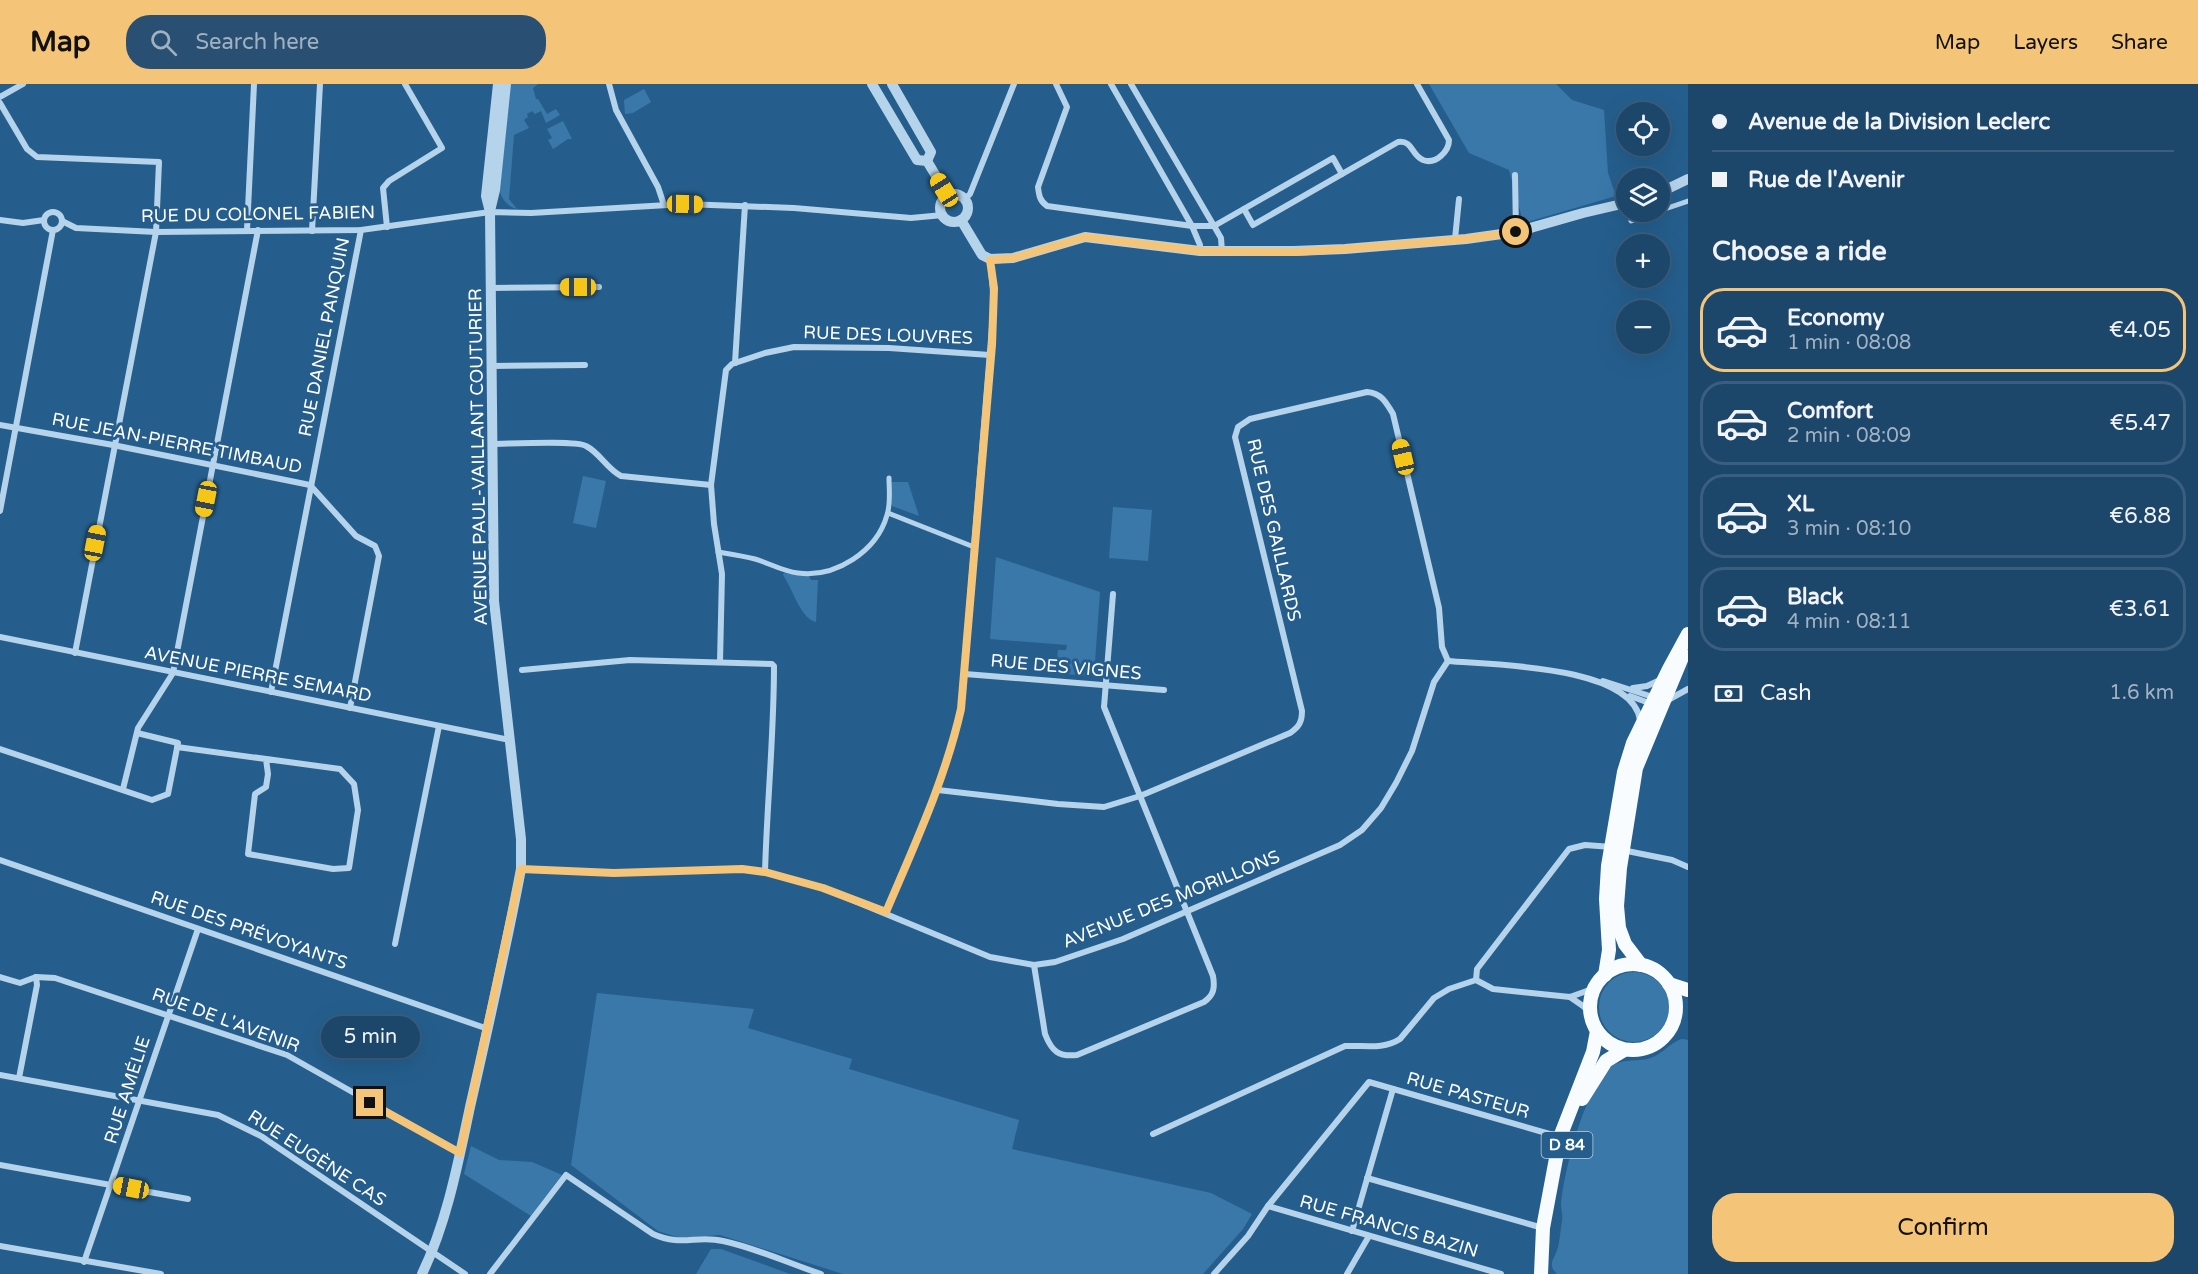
<!DOCTYPE html>
<meta charset="utf-8">
<style>
body{margin:0;font-family:"Varela Round",sans-serif;background:#295072;color:#f1f3f6;height:100vh;display:flex;flex-direction:column;font-size:22px;white-space:nowrap}
*{box-sizing:border-box;margin:0}
p{font-size:20px;color:#a0b1c1}
.icon{flex:none;width:33px;height:33px;fill:none;stroke:currentColor;stroke-width:2;stroke-linecap:round;stroke-linejoin:round}
.map{position:relative;flex:1;overflow:hidden}
.details{display:flex;flex-direction:column;background:#1c466a;width:510px}
.details>*{flex:none}
.guide{display:grid;align-content:center;height:132px;padding:0 24px;background:#1c466a}
.tools{position:absolute;left:1616px;top:18px;display:grid;gap:12px}
.tools a{display:grid;place-items:center;width:54px;height:54px;border-radius:50%;background:#1c466a;box-shadow:0 6px 24px #0002,0 0 0 2px #3a5e7e;font-size:30px}
.end{position:absolute;width:27px;height:27px;margin:-14px;border:8px solid #f4c479;background:#111;box-shadow:0 0 0 3px #111}
.from{border-radius:50%}
.bubble{position:absolute;height:42px;border-radius:21px;background:#1c466a;box-shadow:0 6px 24px #0002,0 0 0 2px #3a5e7e;font-size:20px;font-weight:600;line-height:42px;text-align:center}
.car{position:absolute;width:18px;height:36px;margin:-18px -9px;border-radius:8px;box-shadow:0 0 4px 2px #0007;background:linear-gradient(#f5c518 24%,#345 0 40%,#f5c518 0 76%,#345 0 86%,#f5c518 0)}
.guide b{display:flex;align-items:center;gap:21px;height:57px;font-size:22px}
.guide b+b{border-top:2px solid #3a5e7e}
.guide i{width:15px;height:15px;background:#f1f3f6}
ul{padding:0;list-style:none}
li{display:flex;align-items:center;gap:18px;height:84px;margin:0 12px 9px;padding:0 12px;border:3px solid #3a5e7e;border-radius:24px}
li div{flex:1}
li b{display:block;font-size:22px}
li em{font-style:normal;font-weight:600}
li.current{border-color:#f4c479}
li>.icon{width:54px;height:54px;stroke-width:1.5}
h2{padding:0 24px;font-size:27px;line-height:72px}
.pay{display:flex;align-items:center;gap:15px;height:66px;padding:0 24px;font-size:22px}
.pay p{margin-inline-start:auto}
.button{display:flex;gap:12px;margin-top:auto;padding:12px 24px}
.button a{flex:1;height:69px;border-radius:24px;background:#f4c479;color:#111;font-size:24px;font-weight:600;line-height:69px;text-align:center}
header{display:flex;align-items:center;gap:36px;box-sizing:border-box;height:84px;padding:0 30px;background:#f4c479;color:#111}
header strong{font-size:28px}
nav{display:flex;gap:33px;margin-inline-start:auto;font-size:21px}
.search{width:420px;height:54px;background:#295072;display:flex;align-items:center;gap:15px;box-sizing:border-box;padding:0 21px;border-radius:24px;color:#a0b1c1;font-size:22px}
main{display:flex;flex:1;min-height:0}
.map>svg:first-child{display:block}
</style>
<header>
<strong>Map</strong>
<div class="search"><svg class="icon" aria-label="search" viewBox="0 0 24 24"><circle cx="10" cy="10" r="6"/><path d="M15 15l6 6"/></svg>Search here</div>
<nav><a>Map</a><a>Layers</a><a>Share</a></nav>
</header>
<main>
<div class="map">
<svg width="1688" height="1190" viewBox="0 0 1688 1190">
<rect width="100%" height="100%" fill="#255e8d"/>
<g fill="#3a78aa">
<path d="M510,0h28l-5,4 3,11h2l9,15 9,-5 4,6 -14,8 -5,-12 -6,3 -3,-3 -5,3 1,3 -4,3 5,8 -15,7 -5,64 8,10c-10,-3 -16,-10 -18,-21z"/>
<polygon points="1429,0 1556,0 1572,16 1604,26 1608,89 1616,112 1527,138 1522,134 1509,86 1469,69"/>
<polygon points="644,5 651,18 633,29 625,30 624,16"/>
<polygon points="563,37 572,55 568,55 553,65 548,56 552,54 547,45"/>
<polygon points="583,392 606,397 596,444 573,439"/>
<polygon points="891,398 908,398 919,432 892,422"/>
<polygon points="1113,423 1152,426 1148,477 1109,474"/>
<polygon points="996,473 1100,508 1094,592 1065,590 1065,582 1065,588 1056,587 1058,566 1066,566 1067,561 990,555"/>
<path d="M784,489l25,3 2,4h7l-2,42c-16,-4 -23,-33 -33,-47z"/>
<circle cx="1634" cy="923" r="35"/>
<polygon points="597,909 754,925 748,944 852,975 849,985 1019,1036 1012,1065 1211,1109 1252,1130 1243,1145 1203,1190 843,1190 720,1151 680,1154 658,1147 571,1081"/>
<path d="M1683,955l5,1v234h-131c-2,-2 -5,-5 -5,-8 -1,-5 2,-8 4,-13 4,-9 4,-21 6,-32 1,-6 -1,-11 -1,-18 4,-35 22,-108 47,-134 12,-11 25,-7 39,-10 15,-3 25,-19 36,-20z"/>
<polygon points="471,1062 499,1076 532,1078 562,1091 531,1132 464,1090"/>
<polygon points="711,1165 721,1165 790,1190 696,1190"/>
</g>
<g fill="none" stroke-linecap="round" stroke-linejoin="round">
<g stroke="#b5d3eb" stroke-width="5">
<polyline points="1659,127 1688,117"/>
<polyline points="1631,137 1658,128"/>
<polyline points="888,429 974,463"/>
<path d="M718,468c12,2 25,4 37,7 14,4 27,12 43,14 38,5 79,-22 89,-58 4,-12 2,-25 2,-37"/>
</g>
<g stroke="#b5d3eb" stroke-width="6">
<polyline points="609,0 616,26 658,103 664,121"/>
<path d="M1056,0l11,23 -29,80c1,9 2,14 9,19l145,20h22l119,-68 9,16"/>
<polyline points="1111,0 1192,142 1200,161 1200,167"/>
<polyline points="1131,0 1214,142 1221,154 1222,168"/>
<polyline points="0,13 23,0"/>
<polyline points="0,19 27,65 37,73 159,78 156,148 75,569"/>
<polyline points="1515,91 1516,148"/>
<polyline points="965,115 970,110 1014,0"/>
<path d="M1244,125l9,16 145,-83c15,-2 13,13 25,18 13,5 26,-9 26,-20l-32,-56"/>
<circle cx="53" cy="137" r="9"/>
<polyline points="0,136 23,139 44,136"/>
<polyline points="62,137 76,144 156,148 361,146 490,128 531,129 685,120 794,124 911,134 943,131"/>
<polyline points="387,143 383,104 389,97 442,64 405,0"/>
<polyline points="247,146 254,0"/>
<polyline points="312,147 320,0"/>
<polyline points="1455,155 1459,115"/>
<polyline points="491,204 599,203"/>
<polyline points="735,279 745,121"/>
<polyline points="491,282 585,281"/>
<polyline points="0,341 113,361 310,401 356,452 375,462 379,472 350,624"/>
<path d="M492,360c15,0 84,-4 94,2 14,7 21,23 35,30l90,9"/>
<polyline points="0,427 53,146"/>
<polyline points="0,553 510,656"/>
<path d="M1448,577c44,4 184,4 192,59"/>
<polyline points="720,578 722,490 714,440 711,401 726,286 732,280 765,269 794,263 889,264 990,271"/>
<path d="M522,586l108,-10 142,4 2,2c0,69 -7,137 -9,206"/>
<polyline points="965,590 1164,606"/>
<polyline points="1603,597 1656,614"/>
<polyline points="1633,604 1647,602 1660,596"/>
<polyline points="271,608 361,146"/>
<polyline points="1630,612 1652,620"/>
<polyline points="1668,616 1688,605"/>
<polyline points="177,663 340,685 354,700 358,726 349,784 333,785 248,770 255,710 266,703 268,690 266,675"/>
<polyline points="0,665 152,716 168,710 178,659 137,649"/>
<polyline points="123,705 138,644 173,589 258,146"/>
<path d="M938,706l120,14 46,3 36,-11 150,-63c9,-6 12,-11 12,-22l-67,-274 3,-10 12,-8 117,-27c14,1 19,10 26,22l46,194 3,39 6,14"/>
<polyline points="1622,766 1672,776 1688,783"/>
<polyline points="0,776 488,945"/>
<polyline points="521,785 614,789 742,785 765,788 823,804 990,873 1034,881 1055,878 1123,855 1340,761 1362,746 1381,724 1396,699 1412,667 1434,598 1448,577"/>
<path d="M886,828c28,-66 59,-132 75,-203l33,-407 -4,-43"/>
<polyline points="395,860 439,642"/>
<path d="M1034,881l11,69c7,18 14,23 32,21l127,-53c10,-7 11,-14 9,-26l-109,-269 9,-113"/>
<polyline points="0,893 20,899 36,893 55,894 287,971 460,1069"/>
<polyline points="1476,896 1477,885 1569,765 1585,761 1612,763"/>
<polyline points="1476,896 1493,905 1570,913 1595,904"/>
<polyline points="1570,913 1583,922 1591,930"/>
<polyline points="0,991 218,1031 261,1052 465,1190"/>
<polyline points="19,994 37,901 36,893"/>
<path d="M1153,1050l192,-88c19,-1 38,4 55,-7l34,-41 15,-9 27,-9"/>
<polyline points="0,1081 188,1115"/>
<polyline points="1367,1094 1543,1144"/>
<polyline points="1268,1122 1501,1190"/>
<polyline points="1352,1147 1393,1005"/>
<polyline points="0,1162 161,1190"/>
<polyline points="84,1178 198,845"/>
<path d="M490,1190l76,-99 87,59c28,13 43,1 70,7 33,7 65,22 98,33"/>
<polyline points="1214,1190 1248,1152 1268,1122 1369,998 1560,1053"/>
<polyline points="1347,1190 1369,1152"/>
</g>
<g stroke="#b5d3eb" stroke-width="10">
<polyline points="872,0 917,76 927,77"/>
<polyline points="892,0 931,68 927,77"/>
<polyline points="927,77 948,112"/>
<polyline points="1659,109 1688,95"/>
<circle cx="954" cy="124" r="14"/>
<polyline points="490,127 495,106 506,0"/>
<polyline points="961,136 982,171 990,175 1013,174 1085,153 1200,167 1294,167 1345,165 1466,155 1516,148 1583,129 1626,119"/>
<path d="M422,1190c25,-52 36,-111 48,-167 18,-79 36,-159 51,-238v-30l-27,-238 -4,-389 -4,-16 12,-112"/>
</g>
<g stroke="#f9fcff" stroke-width="14">
<circle cx="1633" cy="923" r="43"/>
<polyline points="1641,881 1625,860 1619,844 1617,822 1620,784 1636,684 1683,571"/>
<polyline points="1605,891 1609,866 1606,815 1608,782 1624,688 1633,659 1669,585 1688,550"/>
<polyline points="1669,900 1688,906"/>
<polyline points="1582,1015 1606,977 1624,966"/>
<polyline points="1541,1190 1543,1144 1560,1053 1593,968 1597,947"/>
</g>
</g>
<g fill="none" stroke-linecap="round" stroke-linejoin="round">
<path stroke="#f4c479" stroke-width="8" d="M370,1019l90,50 61,-284 93,4 128,-4 23,3 58,16 63,24c28,-66 59,-132 75,-203l31,-364 2,-57 -4,-28 24,-2 71,-21 115,14 94,1 51,-3 121,-10 50,-7"/>
</g>
<g text-anchor="middle" dominant-baseline="central" stroke-width="6" stroke-linejoin="round" paint-order="stroke">
<rect fill="#255e8d" stroke="#becfdd" stroke-width="1.5" x="1541.5" y="1048" width="51" height="26" rx="4.5"/>
<g font-size="16" font-weight="bold" fill="#fff">
<text x="1567" y="1061">D 84</text>
</g>
<g font-size="18" fill="#fff" stroke="#255e8d">
<text transform="translate(258 130) rotate(-1)">RUE DU COLONEL FABIEN</text>
<text transform="translate(888 251) rotate(2)">RUE DES LOUVRES</text>
<text transform="translate(324 253) rotate(-79)">RUE DANIEL PANQUIN</text>
<text transform="translate(177 359) rotate(11)">RUE JEAN-PIERRE TIMBAUD</text>
<text transform="translate(478 373) rotate(-91)">AVENUE PAUL-VAILLANT COUTURIER</text>
<text transform="translate(1274 446) rotate(77)">RUE DES GAILLARDS</text>
<text transform="translate(1066 583) rotate(5)">RUE DES VIGNES</text>
<text transform="translate(258 590) rotate(11)">AVENUE PIERRE SEMARD</text>
<text transform="translate(1171 815) rotate(-22)">AVENUE DES MORILLONS</text>
<text transform="translate(249 846) rotate(19)">RUE DES PRÉVOYANTS</text>
<text transform="translate(226 936) rotate(20)">RUE DE L'AVENIR</text>
<text transform="translate(127 1006) rotate(-72)">RUE AMÉLIE</text>
<text transform="translate(1468 1011) rotate(16)">RUE PASTEUR</text>
<text transform="translate(317 1074) rotate(33)">RUE EUGÈNE CAS</text>
<text transform="translate(1389 1142) rotate(16)">RUE FRANCIS BAZIN</text>
</g>
</g>
</svg>
<div class="tools">
<a><svg class="icon" aria-label="locate" viewBox="0 0 24 24"><circle cx="12" cy="12" r="6"/><path d="M12 2v4M12 18v4M2 12h4M18 12h4"/></svg></a>
<a><svg class="icon" aria-label="layers" viewBox="0 0 24 24"><path d="M12 4l9 5-9 5-9-5zM3 14l9 5 9-5"/></svg></a>
<a>+</a>
<a>−</a>
</div>
<i class="end from" style="left:1516px;top:148px"></i>
<i class="end" style="left:370px;top:1019px"></i>
<div class="bubble" style="left:321px;top:932px;width:99px">5 min</div>
<i class="car" style="left:944px;top:106px;rotate:328deg"></i>
<i class="car" style="left:685px;top:120px;rotate:91deg"></i>
<i class="car" style="left:578px;top:203px;rotate:270deg"></i>
<i class="car" style="left:1403px;top:373px;rotate:347deg"></i>
<i class="car" style="left:206px;top:415px;rotate:191deg"></i>
<i class="car" style="left:95px;top:459px;rotate:11deg"></i>
<i class="car" style="left:131px;top:1104px;rotate:281deg"></i>
</div>
<section class="details">
<div class="guide">
<b><i class="from"></i>Avenue de la Division Leclerc</b>
<b><i></i>Rue de l'Avenir</b>
</div>
<h2>Choose a ride</h2>
<ul>
<li class="current"><svg class="icon" aria-label="car" viewBox="0 0 24 24"><path d="M5 17H2v-5l4-1 3-4h7l3 4 3 1v5h-3M9 17h6M6 11h13"/><circle cx="7" cy="17" r="2"/><circle cx="17" cy="17" r="2"/></svg><div><b>Economy</b><p>1 min · 08:08</p></div><em>€4.05</em></li>
<li><svg class="icon" aria-label="car" viewBox="0 0 24 24"><path d="M5 17H2v-5l4-1 3-4h7l3 4 3 1v5h-3M9 17h6M6 11h13"/><circle cx="7" cy="17" r="2"/><circle cx="17" cy="17" r="2"/></svg><div><b>Comfort</b><p>2 min · 08:09</p></div><em>€5.47</em></li>
<li><svg class="icon" aria-label="car" viewBox="0 0 24 24"><path d="M5 17H2v-5l4-1 3-4h7l3 4 3 1v5h-3M9 17h6M6 11h13"/><circle cx="7" cy="17" r="2"/><circle cx="17" cy="17" r="2"/></svg><div><b>XL</b><p>3 min · 08:10</p></div><em>€6.88</em></li>
<li><svg class="icon" aria-label="car" viewBox="0 0 24 24"><path d="M5 17H2v-5l4-1 3-4h7l3 4 3 1v5h-3M9 17h6M6 11h13"/><circle cx="7" cy="17" r="2"/><circle cx="17" cy="17" r="2"/></svg><div><b>Black</b><p>4 min · 08:11</p></div><em>€3.61</em></li>
</ul>
<div class="pay"><svg class="icon" aria-label="cash" viewBox="0 0 24 24"><path d="M3 7h18v10H3z"/><circle cx="12" cy="12" r="2"/></svg>Cash<p>1.6 km</p></div>
<div class="button"><a>Confirm</a></div>
</section>
</main>
